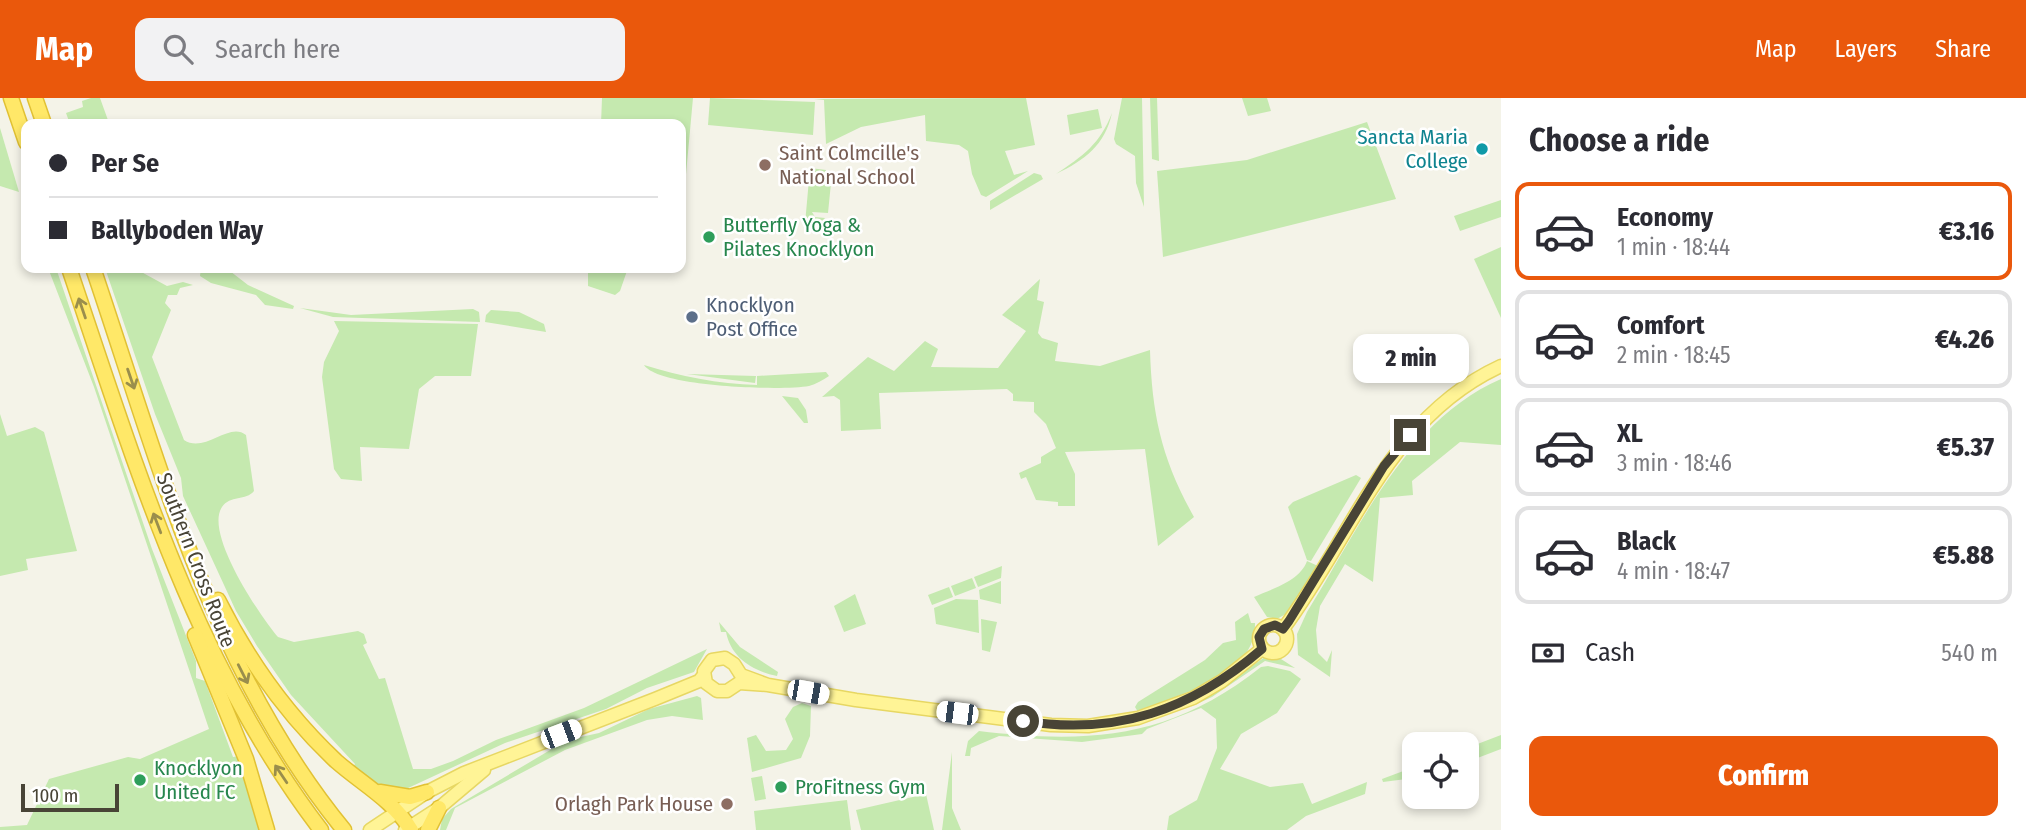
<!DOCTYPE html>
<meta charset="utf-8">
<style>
body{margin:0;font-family:"Fira Sans Condensed",sans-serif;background:#f2f2f3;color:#2b2b33;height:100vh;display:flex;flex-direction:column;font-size:26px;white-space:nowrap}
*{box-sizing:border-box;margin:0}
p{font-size:23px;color:#7c7c81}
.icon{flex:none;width:38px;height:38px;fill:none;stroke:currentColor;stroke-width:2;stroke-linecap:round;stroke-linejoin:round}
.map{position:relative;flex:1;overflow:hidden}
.drawer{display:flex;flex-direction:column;background:#fff;width:525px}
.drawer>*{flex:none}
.hud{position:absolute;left:21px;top:21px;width:665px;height:154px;border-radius:14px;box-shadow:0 4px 10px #0003;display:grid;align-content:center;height:154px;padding:0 28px;background:#fff}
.controls{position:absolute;left:1402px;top:634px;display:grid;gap:14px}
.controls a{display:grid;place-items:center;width:77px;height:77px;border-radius:14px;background:#fff;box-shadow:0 4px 10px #0003;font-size:35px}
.scale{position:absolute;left:21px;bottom:18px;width:98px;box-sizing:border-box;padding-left:7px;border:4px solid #484436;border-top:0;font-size:19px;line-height:24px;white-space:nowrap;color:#484436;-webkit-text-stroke:5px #fff;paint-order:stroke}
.end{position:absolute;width:32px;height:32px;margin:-16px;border:9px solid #484436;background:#fff;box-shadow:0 0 0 4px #fff}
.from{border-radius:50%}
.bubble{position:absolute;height:49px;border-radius:14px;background:#fff;box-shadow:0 4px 10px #0003;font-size:23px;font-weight:800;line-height:49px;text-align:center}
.car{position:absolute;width:21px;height:42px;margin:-21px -10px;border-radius:9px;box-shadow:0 0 5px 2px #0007;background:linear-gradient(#fff 24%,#345 0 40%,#fff 0 76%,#345 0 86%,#fff 0)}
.hud b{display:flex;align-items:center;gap:24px;height:66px;font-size:26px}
.hud b+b{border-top:2px solid #e1e1e2}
.hud i{width:18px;height:18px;background:#2b2b33}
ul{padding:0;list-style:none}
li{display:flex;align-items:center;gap:21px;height:98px;margin:0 14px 10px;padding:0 14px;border:4px solid #e1e1e2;border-radius:14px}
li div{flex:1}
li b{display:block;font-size:26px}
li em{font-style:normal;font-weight:800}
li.on{border-color:#ea580c}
li>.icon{width:63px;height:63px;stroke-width:1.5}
h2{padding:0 28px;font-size:32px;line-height:84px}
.pay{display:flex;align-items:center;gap:18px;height:77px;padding:0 28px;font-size:26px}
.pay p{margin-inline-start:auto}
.cta{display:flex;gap:14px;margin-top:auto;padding:14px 28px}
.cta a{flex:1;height:80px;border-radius:14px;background:#ea580c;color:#fff;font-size:28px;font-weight:800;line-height:80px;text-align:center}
header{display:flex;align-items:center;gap:42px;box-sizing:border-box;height:98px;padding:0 35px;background:#ea580c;color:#fff}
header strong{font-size:33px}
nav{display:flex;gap:38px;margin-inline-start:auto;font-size:24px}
.search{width:490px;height:63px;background:#f2f2f3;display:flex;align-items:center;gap:18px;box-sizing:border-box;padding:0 24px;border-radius:14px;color:#7c7c81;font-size:26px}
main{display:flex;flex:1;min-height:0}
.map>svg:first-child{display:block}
</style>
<header>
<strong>Map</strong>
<div class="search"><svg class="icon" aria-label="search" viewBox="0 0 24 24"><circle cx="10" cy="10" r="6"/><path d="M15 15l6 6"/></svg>Search here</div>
<nav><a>Map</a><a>Layers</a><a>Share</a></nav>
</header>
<main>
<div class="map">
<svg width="1501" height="732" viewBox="0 0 1501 732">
<rect width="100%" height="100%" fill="#f4f3e8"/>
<g fill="#c5e9af">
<polygon points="91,0 100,0 109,25 70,26 66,15 83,9 82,3"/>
<polygon points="602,0 693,0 685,87 681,95 681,26 601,26"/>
<polygon points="710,0 815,4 813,37 708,27"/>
<polygon points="1026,0 1035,47 1005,53 1014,77 1028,73 986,99 981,97 972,76 968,53 959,47 926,43 925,17 861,29 826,46 824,2 814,1"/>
<polygon points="1122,0 1142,0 1144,109 1136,85 1135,58 1116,46 1114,41"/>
<polygon points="1150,0 1157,0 1159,63 1152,61"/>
<polygon points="1242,0 1267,0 1271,13 1248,18"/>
<polygon points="1098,11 1102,30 1070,37 1067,17"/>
<path d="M1112,15c-7,32 -27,47 -56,61 27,-18 44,-30 56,-61z"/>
<polygon points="1367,24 1396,101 1163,159 1157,73 1247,62"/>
<polygon points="0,30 19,94 0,88"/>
<polygon points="810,70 826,72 825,84 831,85 828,115 812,114 815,119 825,120 821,125 813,122 812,127 805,126"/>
<polygon points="1034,75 1041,77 1043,81 990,112 990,103"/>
<polygon points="1501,102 1501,119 1460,133 1454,118"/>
<polygon points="1501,149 1501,220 1474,161"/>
<polygon points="48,170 56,170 152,451 196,563 196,580 205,583 233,659 239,658 261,732 0,732 0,729 27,727 49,681 128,659 140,661 209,631 94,289"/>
<path d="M105,170h29l33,18 16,-4 10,3 -13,3 -3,7h-9l-3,8 6,7 -19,47 32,83c21,14 45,-19 62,-5l8,56c-8,10 -24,4 -32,16 -18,26 38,109 56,130l16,5 64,-11 6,3 3,9 -4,2 16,34 6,-1 28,91h18l22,-8 43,-21 88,-32 123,-59 -13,23 -47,16 -41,21 -101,34 -99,46 -26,-2 -27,-20 2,-3 -64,-69 -34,-49 -21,-35 -53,-115 -2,-18 -26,-64z"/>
<polygon points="201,170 226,170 248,187 294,208 293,211 265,207 256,197 211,185 200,178"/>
<polygon points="588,170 628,170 620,193 615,197 588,188"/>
<path d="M1040,181l-3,21 7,2 -6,31 4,5 16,5 -3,18 45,5 50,-16c2,66 12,110 44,167l-36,29 -13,-97 -80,3 10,22v32h-17v-4l-22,-2 -10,-23 -5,2 -2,-6 22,-10v-6l15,-9 -10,-24 -12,-12v-10l-21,-1v-7l-6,-5 -128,4 2,36 -40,2 -1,-31 -6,-4 -12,1 -1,36 1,-36 46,-40 26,14 31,-30 13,8 -7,18 67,1 28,-37 -24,-16z"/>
<polygon points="300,210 351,217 473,211 479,214 480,224 333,219"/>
<polygon points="491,212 519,214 544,226 546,234 485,224 486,217"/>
<polygon points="334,223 478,226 471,278 435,278 419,291 409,351 360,349 362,383 341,381 334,371 322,279 324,264 339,233"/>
<path d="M644,267c36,11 74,19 113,20v-9l69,-4 3,4c-6,4 -13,8 -20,10 -28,5 -151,1 -165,-21z"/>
<polygon points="687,276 756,278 755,285"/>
<path d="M1501,281v66l-41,-3 -48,39 1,14 -33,3 -7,84 -28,-18 -25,42 -4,24 2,23 9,9 5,-12 -2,27 -32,-22 -1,-21 10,-22c52,-83 99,-192 194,-233z"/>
<polygon points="782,298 798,300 806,312 808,325 804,325"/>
<polygon points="0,316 7,338 35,329 44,334 77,453 26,461 28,472 0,478"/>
<polygon points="1356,377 1361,380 1311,463 1307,462 1288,409 1293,404"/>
<path d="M1307,463l11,5 -27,45 -14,8 -10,-2 -13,-20c18,-8 46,-16 53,-36z"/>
<polygon points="1002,468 1001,480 978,489 974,479"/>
<polygon points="972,480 976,490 955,498 951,488"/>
<polygon points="1001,483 1001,506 980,501 979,492"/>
<polygon points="949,489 953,499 932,507 928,497"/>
<polygon points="855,496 866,526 844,534 834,508"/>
<polygon points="956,501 978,502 979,535 936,526 934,510"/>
<path d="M1248,515l3,10h4c1,44 -49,62 -82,75 -13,5 -22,12 -35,14l-3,-5 3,-5 67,-42 18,-17 13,-3 -1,-18z"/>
<polygon points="981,521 997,524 990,554 982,552"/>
<path d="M719,524l21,25 38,25 -1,4c-24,-5 -46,-18 -51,-44h-5z"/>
<polygon points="1265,559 1281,561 1295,570 1265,563 1212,599 1190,609"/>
<path d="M1268,568l22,5 11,8 -24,34 -36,21 -21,35 50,18 33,-4 9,21 55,-22 -2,12 -59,22 -19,14h-120l2,-14 28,-16 20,-52 -1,-29 -15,-11 -54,21 -5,5 -60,8 -83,-6 -28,12 -1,8h-5l3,-15 11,-10c111,13 191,8 282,-64z"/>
<polygon points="697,598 701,600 703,622 672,618 647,622 565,652 455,710 446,732 440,732 442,721 451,711 567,642 599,635 649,611"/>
<polygon points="802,605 811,608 810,638 801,660 752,674 747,640 756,637 766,653 786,652 793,641 785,621 793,609"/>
<polygon points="1501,637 1501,651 1467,664 1467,650"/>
<polygon points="952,654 952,710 961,732 942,732"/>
<polygon points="1414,669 1414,680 1383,684 1382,681"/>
<polygon points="762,678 766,701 755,703 751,680"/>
<polygon points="926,696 934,732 861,732 856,712"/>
<polygon points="847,702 851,732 756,732 754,713"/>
</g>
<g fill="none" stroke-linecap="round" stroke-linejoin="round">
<defs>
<g id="major">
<circle cx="1273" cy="541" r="14"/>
<path d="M1283,531c70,-93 105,-211 218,-263"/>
<polyline points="768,587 741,577 734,566 725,560 712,562 704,573 706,585 717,593 727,593 739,585 768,587 856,602 1051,627 1088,628 1138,620 1193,600 1222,583 1262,551"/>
<polyline points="370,732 427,694 464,675 655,601 699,583 704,577"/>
<polyline points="405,732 439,710 484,672"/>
</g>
<g id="highway">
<polyline points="11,0 26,44"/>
<polyline points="35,0 44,26"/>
<path d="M69,170c66,195 125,396 252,562"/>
<path d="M93,170c66,194 118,400 251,562"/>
<path d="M218,502c30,60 69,115 118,161 26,23 57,39 75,69"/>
<polyline points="195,537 246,661 267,732"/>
<polyline points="380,694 410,699 427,694"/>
<polyline points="428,732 439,710"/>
</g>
</defs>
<use href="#major" stroke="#e7d763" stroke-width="15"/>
<use href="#highway" stroke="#e1c134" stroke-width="17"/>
<use href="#major" stroke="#fff496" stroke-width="12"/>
<use href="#highway" stroke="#ffe868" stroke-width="14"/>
</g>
<defs><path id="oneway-shaft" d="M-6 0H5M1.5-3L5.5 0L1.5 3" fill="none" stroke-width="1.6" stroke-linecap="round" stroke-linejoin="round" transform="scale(1.75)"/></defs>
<g stroke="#9a8e4c">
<use href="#oneway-shaft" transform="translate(82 210) rotate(-109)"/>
<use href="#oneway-shaft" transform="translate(131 281) rotate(71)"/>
<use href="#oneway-shaft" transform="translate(157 425) rotate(-111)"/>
<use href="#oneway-shaft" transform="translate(243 576) rotate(63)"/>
<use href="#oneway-shaft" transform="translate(281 676) rotate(-124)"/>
</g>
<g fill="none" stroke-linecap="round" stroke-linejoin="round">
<path stroke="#484436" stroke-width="9" d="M1023,623c94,15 168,-11 239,-72l-3,-12 5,-8 11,-4 8,4 6,-8 95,-155 26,-31"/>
</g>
<circle fill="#0f9aa8" stroke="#fff" stroke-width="2.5" cx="1482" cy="51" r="7"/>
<g fill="#8d6e63" stroke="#fff" stroke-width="2.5">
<circle cx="765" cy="67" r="7"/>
<circle cx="727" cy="706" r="7"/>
</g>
<g fill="#2e9e5b" stroke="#fff" stroke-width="2.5">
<circle cx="709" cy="139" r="7"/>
<circle cx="140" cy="682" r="7"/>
<circle cx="781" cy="689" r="7"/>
</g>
<circle fill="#5c6f8a" stroke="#fff" stroke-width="2.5" cx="692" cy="219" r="7"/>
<g text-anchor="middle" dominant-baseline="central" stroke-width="5" stroke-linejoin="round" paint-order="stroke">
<g font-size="21" fill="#0d838f" stroke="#fff" text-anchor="end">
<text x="1468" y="39">Sancta Maria<tspan x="1468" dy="24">College</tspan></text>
</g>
<g font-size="21" fill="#785e54" stroke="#fff" text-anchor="start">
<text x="779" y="55">Saint Colmcille's<tspan x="779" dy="24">National School</tspan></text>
<text x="713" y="706" text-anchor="end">Orlagh Park House</text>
</g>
<g font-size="21" fill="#27864d" stroke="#fff" text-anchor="start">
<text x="723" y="127">Butterfly Yoga &amp;<tspan x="723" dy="24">Pilates Knocklyon</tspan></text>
<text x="154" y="670">Knocklyon<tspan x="154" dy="24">United FC</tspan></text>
<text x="795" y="689">ProFitness Gym</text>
</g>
<g font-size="21" fill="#4e5e75" stroke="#fff" text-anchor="start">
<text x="706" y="207">Knocklyon<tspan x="706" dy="24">Post Office</tspan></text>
</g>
<g font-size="21" fill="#484436" stroke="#fff">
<text transform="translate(196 462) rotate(69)">Southern Cross Route</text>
</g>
</g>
</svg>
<div class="controls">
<a><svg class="icon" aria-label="locate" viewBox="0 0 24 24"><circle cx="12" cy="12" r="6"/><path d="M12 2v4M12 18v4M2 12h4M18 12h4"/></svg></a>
</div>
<div class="scale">100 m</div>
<i class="end from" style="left:1023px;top:623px"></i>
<i class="end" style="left:1410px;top:337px"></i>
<div class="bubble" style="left:1353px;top:236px;width:116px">2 min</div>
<i class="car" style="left:808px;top:594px;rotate:100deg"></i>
<i class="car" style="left:957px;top:615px;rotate:277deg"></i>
<i class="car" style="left:561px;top:636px;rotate:69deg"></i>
<div class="hud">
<b><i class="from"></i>Per Se</b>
<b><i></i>Ballyboden Way</b>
</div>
</div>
<section class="drawer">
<h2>Choose a ride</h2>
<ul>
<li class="on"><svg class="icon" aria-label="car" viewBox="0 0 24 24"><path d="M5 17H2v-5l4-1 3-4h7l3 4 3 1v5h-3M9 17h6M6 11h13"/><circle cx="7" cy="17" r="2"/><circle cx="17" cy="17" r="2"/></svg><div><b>Economy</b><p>1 min · 18:44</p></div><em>€3.16</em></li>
<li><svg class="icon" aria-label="car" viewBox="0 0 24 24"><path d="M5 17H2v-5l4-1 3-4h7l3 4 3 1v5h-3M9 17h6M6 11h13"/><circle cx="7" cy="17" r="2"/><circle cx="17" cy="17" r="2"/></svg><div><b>Comfort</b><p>2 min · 18:45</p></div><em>€4.26</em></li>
<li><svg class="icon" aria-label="car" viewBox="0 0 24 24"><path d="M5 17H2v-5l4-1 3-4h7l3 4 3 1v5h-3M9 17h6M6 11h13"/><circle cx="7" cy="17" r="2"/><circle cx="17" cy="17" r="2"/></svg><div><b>XL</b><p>3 min · 18:46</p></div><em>€5.37</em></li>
<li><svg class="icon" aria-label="car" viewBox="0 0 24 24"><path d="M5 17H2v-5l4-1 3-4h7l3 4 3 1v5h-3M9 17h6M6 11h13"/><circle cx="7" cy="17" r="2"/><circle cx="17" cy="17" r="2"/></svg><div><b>Black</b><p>4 min · 18:47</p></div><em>€5.88</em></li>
</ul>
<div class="pay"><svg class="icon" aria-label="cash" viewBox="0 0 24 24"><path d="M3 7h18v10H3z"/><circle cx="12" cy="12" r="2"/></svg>Cash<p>540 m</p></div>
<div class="cta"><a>Confirm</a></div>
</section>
</main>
